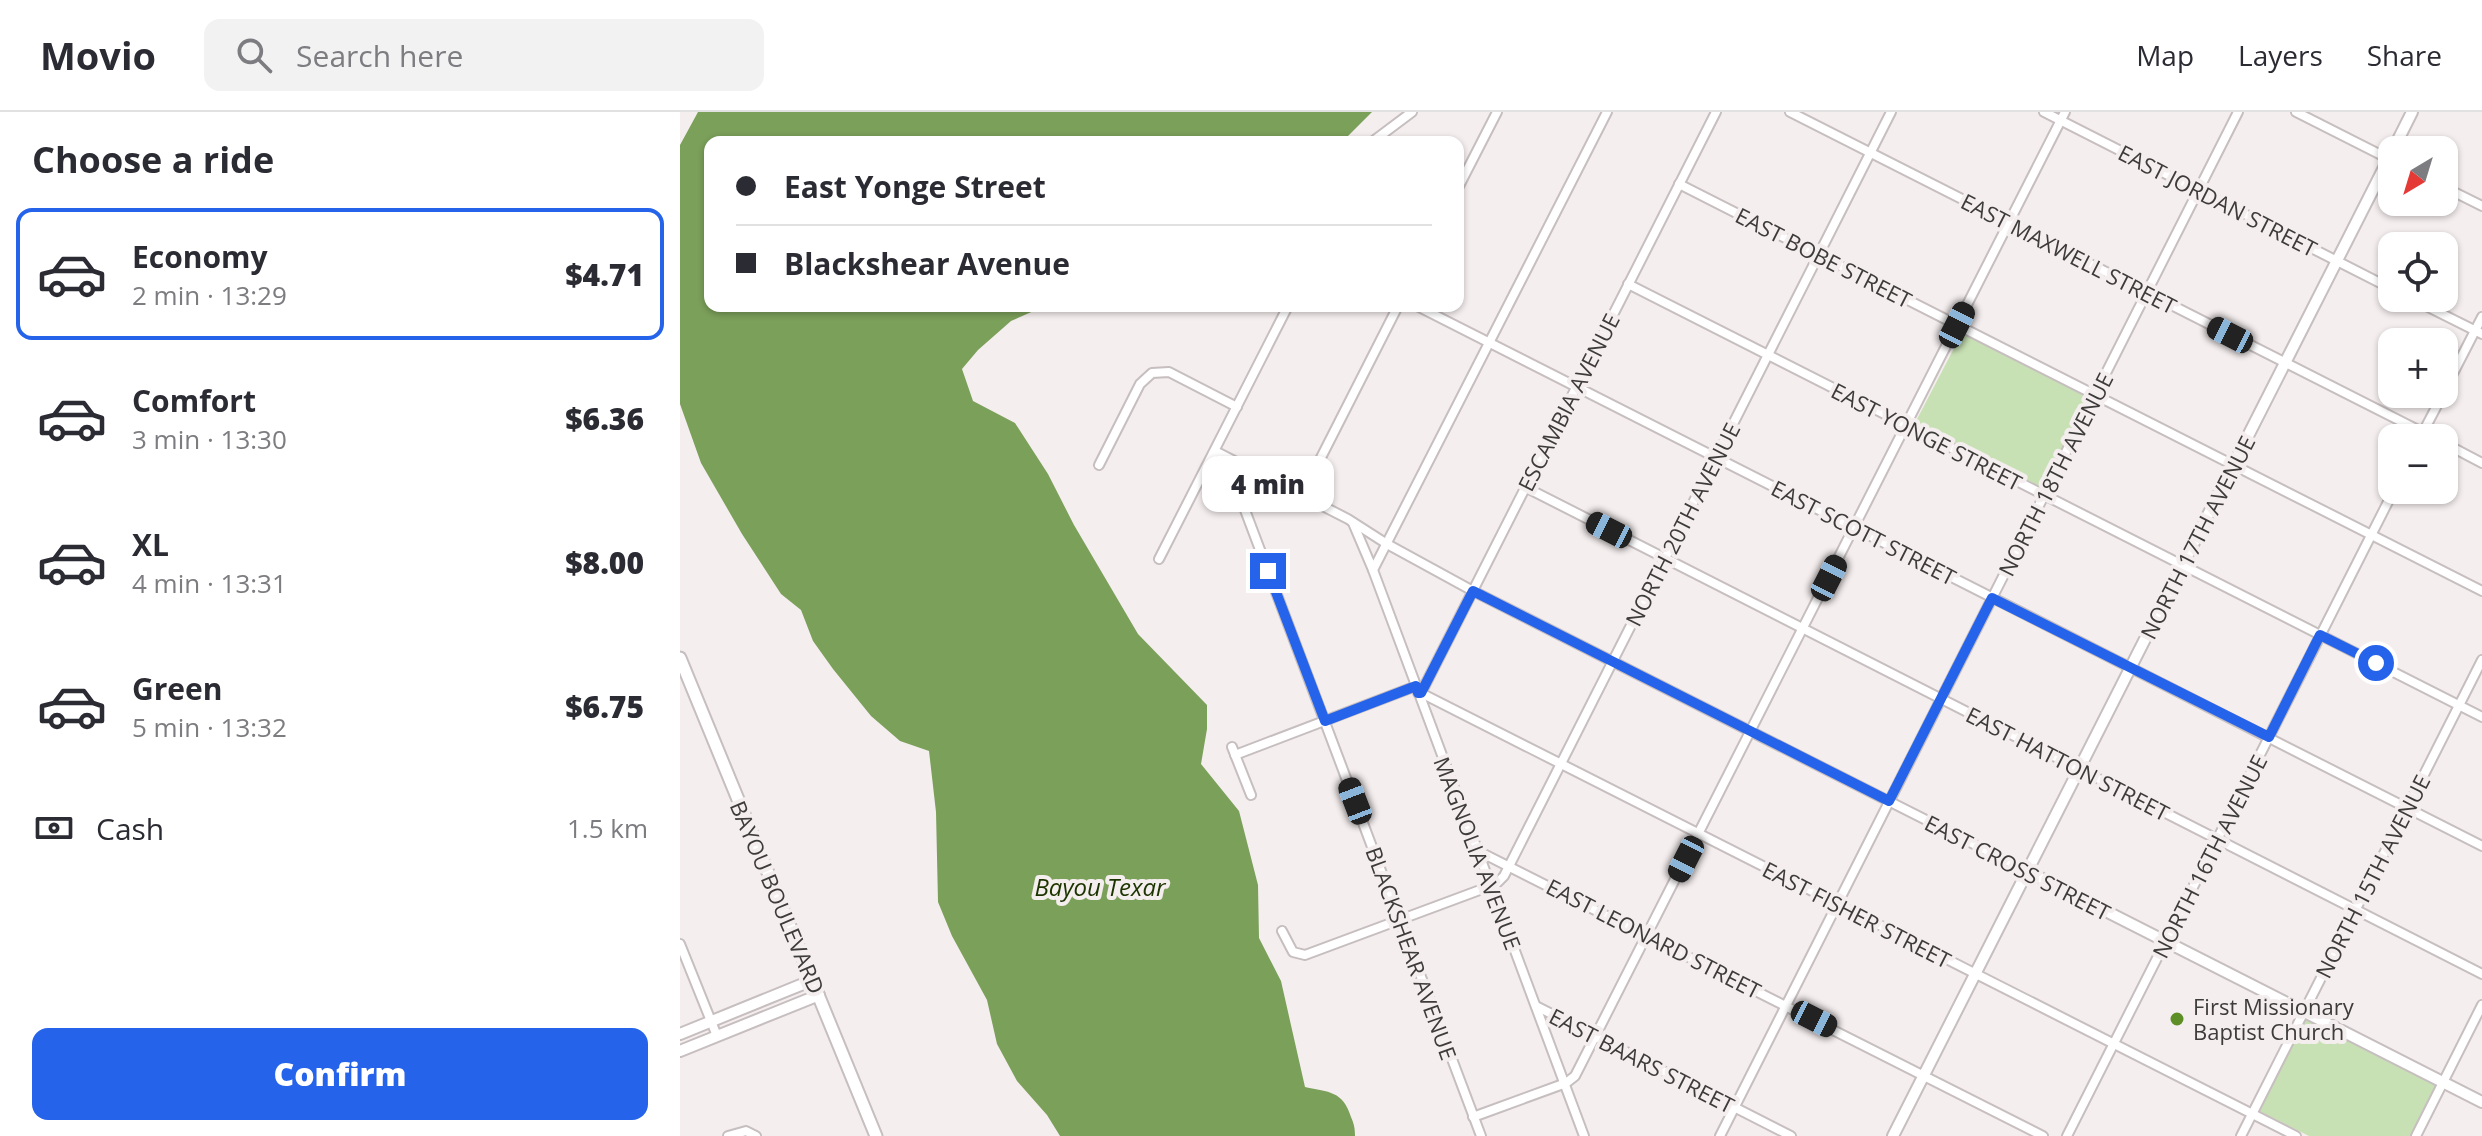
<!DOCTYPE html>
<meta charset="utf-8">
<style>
body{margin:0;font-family:"Open Sans",sans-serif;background:#f2f2f3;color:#2b2b33;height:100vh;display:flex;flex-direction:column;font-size:30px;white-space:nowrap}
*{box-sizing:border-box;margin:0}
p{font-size:26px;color:#7c7c81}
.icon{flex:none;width:44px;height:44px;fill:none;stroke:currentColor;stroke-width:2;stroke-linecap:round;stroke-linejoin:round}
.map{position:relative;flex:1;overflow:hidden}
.drawer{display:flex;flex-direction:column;background:#fff;width:680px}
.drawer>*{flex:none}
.hud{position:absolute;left:24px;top:24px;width:760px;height:176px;border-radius:16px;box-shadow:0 2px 6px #0004;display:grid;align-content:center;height:176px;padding:0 32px;background:#fff}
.needle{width:52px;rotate:218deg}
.tools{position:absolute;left:1698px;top:24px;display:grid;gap:16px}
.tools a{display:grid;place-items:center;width:80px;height:80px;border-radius:16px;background:#fff;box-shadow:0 2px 6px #0004;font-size:40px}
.end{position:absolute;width:36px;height:36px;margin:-18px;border:10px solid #2563eb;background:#fff;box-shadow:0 0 0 4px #fff}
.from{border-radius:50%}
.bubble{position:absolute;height:56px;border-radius:16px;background:#fff;box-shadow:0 2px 6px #0004;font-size:26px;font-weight:800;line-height:56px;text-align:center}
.car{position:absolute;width:24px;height:48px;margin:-24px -12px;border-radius:10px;box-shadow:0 0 6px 2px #0007;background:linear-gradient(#222 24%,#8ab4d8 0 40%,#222 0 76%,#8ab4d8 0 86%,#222 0)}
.hud b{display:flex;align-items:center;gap:28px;height:76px;font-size:30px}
.hud b+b{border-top:2px solid #e1e1e2}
.hud i{width:20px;height:20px;background:#2b2b33}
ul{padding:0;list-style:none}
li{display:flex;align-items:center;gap:24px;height:132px;margin:0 16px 12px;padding:0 16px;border:4px solid transparent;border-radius:16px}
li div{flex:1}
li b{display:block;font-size:30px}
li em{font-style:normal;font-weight:800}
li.selected{border-color:#2563eb}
li>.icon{width:72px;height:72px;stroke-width:1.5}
h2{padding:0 32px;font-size:36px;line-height:96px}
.pay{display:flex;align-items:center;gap:20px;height:88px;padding:0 32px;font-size:30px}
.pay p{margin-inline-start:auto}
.action{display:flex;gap:16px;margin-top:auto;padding:16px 32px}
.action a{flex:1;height:92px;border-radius:16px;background:#2563eb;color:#fff;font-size:32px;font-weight:800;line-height:92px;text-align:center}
header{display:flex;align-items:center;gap:48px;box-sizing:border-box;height:112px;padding:0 40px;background:#fff;border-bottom:2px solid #e1e1e2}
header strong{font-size:38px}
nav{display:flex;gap:44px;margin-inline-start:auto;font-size:28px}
.search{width:560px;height:72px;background:#f2f2f3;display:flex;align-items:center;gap:20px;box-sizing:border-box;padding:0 28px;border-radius:16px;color:#7c7c81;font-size:30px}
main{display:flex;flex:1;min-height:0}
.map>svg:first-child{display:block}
</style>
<header>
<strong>Movio</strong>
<div class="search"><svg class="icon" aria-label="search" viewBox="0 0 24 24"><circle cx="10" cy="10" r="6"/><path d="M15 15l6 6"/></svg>Search here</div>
<nav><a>Map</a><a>Layers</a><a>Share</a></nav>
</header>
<main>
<section class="drawer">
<h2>Choose a ride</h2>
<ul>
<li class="selected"><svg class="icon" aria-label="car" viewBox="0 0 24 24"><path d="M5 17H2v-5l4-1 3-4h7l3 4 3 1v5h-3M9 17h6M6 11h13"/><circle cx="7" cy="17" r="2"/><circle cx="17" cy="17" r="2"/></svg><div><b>Economy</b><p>2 min · 13:29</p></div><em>$4.71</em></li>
<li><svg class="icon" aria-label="car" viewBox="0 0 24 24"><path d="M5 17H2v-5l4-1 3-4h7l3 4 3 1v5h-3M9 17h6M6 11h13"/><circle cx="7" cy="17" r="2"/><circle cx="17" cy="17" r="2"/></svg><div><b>Comfort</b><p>3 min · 13:30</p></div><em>$6.36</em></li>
<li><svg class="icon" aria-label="car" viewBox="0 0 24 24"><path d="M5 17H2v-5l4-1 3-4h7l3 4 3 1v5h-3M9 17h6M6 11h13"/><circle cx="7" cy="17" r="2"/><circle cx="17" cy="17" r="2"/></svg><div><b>XL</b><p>4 min · 13:31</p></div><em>$8.00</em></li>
<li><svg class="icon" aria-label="car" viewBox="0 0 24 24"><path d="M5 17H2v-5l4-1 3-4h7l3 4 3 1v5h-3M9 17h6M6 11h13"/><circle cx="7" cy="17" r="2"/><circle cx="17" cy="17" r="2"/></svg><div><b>Green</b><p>5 min · 13:32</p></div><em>$6.75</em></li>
</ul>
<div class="pay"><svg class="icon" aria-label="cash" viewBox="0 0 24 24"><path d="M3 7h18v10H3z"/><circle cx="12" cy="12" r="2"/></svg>Cash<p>1.5 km</p></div>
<div class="action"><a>Confirm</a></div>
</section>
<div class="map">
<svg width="1802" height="1024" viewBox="0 0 1802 1024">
<rect width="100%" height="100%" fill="#f5eeef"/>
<g fill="#c8e1b4">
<polygon points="1282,221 1409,286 1363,378 1235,311"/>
<polygon points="1626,905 1756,973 1730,1024 1629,1024 1579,999"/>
</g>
<path fill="#7ba05a" d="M18,0h674l-30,30h-632v164h335l-34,15 -33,29 -16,19 11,32 42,22 33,51 26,51 64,109 69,71v24l-6,35 38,47 19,74 1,53 22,43 24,106c24,5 38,4 46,30 3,7 4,11 4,19h-295l-13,-21 -30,-34 -20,-37 -10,-44 -35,-64 -14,-34 -2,-90 -7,-61 -29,-10 -29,-25 -38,-47 -20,-28 -12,-31 -20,-16 -39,-60 -41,-71 -21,-59v-259z"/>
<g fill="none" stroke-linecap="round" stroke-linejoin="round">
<defs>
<g id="minor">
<polyline points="1110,0 1754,326"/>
<polyline points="1364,0 1712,177"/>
<polyline points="1616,0 1711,48"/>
<polyline points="692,30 732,0"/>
<polyline points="999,72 1802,479"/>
<polyline points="1764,75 1802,94"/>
<polyline points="778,76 817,0"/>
<polyline points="948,172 1802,605"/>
<polyline points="1730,186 1802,222"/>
<polyline points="737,194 1802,734"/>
<polyline points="1764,279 1802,205"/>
<polyline points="1740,326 1763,282"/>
<polyline points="1764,331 1802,351"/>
<polyline points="535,339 668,407 707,432 793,479 1347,759"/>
<polyline points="545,345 801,1024"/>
<polyline points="419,353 460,272 472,261 489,260 557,295"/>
<polyline points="845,375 1802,862"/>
<polyline points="622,383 718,194"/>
<polyline points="673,411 693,458"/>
<polyline points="479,447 608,194"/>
<polyline points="738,581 741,581 1616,1024"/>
<polyline points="741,581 1036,0"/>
<polyline points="552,635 571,683"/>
<polyline points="555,643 736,574"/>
<polyline points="798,739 1363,1024"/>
<polyline points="602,819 613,840 625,843 816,772 824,764 1211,0"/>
<polyline points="0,832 37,924"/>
<polyline points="856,894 1111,1024"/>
<polyline points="793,1005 886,971 895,964 1385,0"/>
<polyline points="48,1024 66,1019 76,1024"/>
<polyline points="904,1024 693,458 927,0"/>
<polyline points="1040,1024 1558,0"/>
<polyline points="1387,1024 1714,378"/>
<polyline points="1561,1024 1802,548"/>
<polyline points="1736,1024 1802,893"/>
</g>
<g id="tertiary">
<polyline points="1713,38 1732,0"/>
<polyline points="1347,759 1802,990"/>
<polyline points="0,922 133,868"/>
<polyline points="0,939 139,883"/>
<polyline points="1213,1024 1712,40"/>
</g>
<polyline id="secondary" points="0,546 196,1024"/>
</defs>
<use href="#minor" stroke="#c6bebf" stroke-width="12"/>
<use href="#tertiary" stroke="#c6bebf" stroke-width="14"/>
<use href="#secondary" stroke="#c6bebf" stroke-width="15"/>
<use href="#minor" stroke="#fff" stroke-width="8"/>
<use href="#tertiary" stroke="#fff" stroke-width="10"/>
<use href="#secondary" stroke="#fff" stroke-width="11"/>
</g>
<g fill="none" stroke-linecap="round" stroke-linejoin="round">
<polyline stroke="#2563eb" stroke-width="10" points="588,459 645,609 736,574 738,581 741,581 793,479 1209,689 1312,486 1589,625 1640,523 1696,551"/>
</g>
<circle fill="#5d8f26" stroke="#f5eeef" stroke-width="3" cx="1497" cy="907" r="8"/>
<g text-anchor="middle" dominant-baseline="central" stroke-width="8" stroke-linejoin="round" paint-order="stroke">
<g font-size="22" fill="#3e3b3b" stroke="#f5eeef">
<text transform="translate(1538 88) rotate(27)">EAST JORDAN STREET</text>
<text transform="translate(1389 141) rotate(27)">EAST MAXWELL STREET</text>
<text transform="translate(1144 145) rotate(27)">EAST BOBE STREET</text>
<text transform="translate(888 290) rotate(-63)">ESCAMBIA AVENUE</text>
<text transform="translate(1247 324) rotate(27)">EAST YONGE STREET</text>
<text transform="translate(1375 362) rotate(-63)">NORTH 18TH AVENUE</text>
<text transform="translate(1002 412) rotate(-63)">NORTH 20TH AVENUE</text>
<text transform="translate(1184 420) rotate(27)">EAST SCOTT STREET</text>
<text transform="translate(1517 425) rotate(-63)">NORTH 17TH AVENUE</text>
<text transform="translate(1388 651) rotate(27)">EAST HATTON STREET</text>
<text transform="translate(798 741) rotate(69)">MAGNOLIA AVENUE</text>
<text transform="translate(1529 744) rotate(-63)">NORTH 16TH AVENUE</text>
<text transform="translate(1338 755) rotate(27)">EAST CROSS STREET</text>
<text transform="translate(1692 764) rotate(-63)">NORTH 15TH AVENUE</text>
<text transform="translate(98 785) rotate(67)">BAYOU BOULEVARD</text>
<text transform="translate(1177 802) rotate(27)">EAST FISHER STREET</text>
<text transform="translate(974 826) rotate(27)">EAST LEONARD STREET</text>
<text transform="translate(732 841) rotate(70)">BLACKSHEAR AVENUE</text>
<text transform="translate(962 948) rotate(27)">EAST BAARS STREET</text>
</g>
<g font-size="22" fill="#3e3b3b" stroke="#f5eeef" text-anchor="start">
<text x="1513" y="894">First Missionary<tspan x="1513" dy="25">Baptist Church</tspan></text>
</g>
<g font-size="24" font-style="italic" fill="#1c3400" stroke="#f5eeef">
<text x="420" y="774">Bayou Texar</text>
</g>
</g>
</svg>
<div class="tools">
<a><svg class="needle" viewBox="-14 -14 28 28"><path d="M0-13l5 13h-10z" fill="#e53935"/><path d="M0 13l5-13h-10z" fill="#7c7c81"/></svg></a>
<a><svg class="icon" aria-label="locate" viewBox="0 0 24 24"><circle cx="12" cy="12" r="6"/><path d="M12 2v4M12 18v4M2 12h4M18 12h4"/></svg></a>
<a>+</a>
<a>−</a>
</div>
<i class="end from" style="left:1696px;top:551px"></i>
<i class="end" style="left:588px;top:459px"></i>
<div class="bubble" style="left:522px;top:344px;width:132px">4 min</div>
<i class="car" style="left:1277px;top:213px;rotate:27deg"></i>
<i class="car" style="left:1550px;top:223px;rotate:297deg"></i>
<i class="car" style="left:929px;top:418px;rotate:297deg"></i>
<i class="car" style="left:1149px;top:466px;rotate:27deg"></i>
<i class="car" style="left:675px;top:689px;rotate:339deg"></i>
<i class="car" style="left:1006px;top:747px;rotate:207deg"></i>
<i class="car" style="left:1134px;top:907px;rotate:117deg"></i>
<div class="hud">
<b><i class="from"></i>East Yonge Street</b>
<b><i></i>Blackshear Avenue</b>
</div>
</div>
</main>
